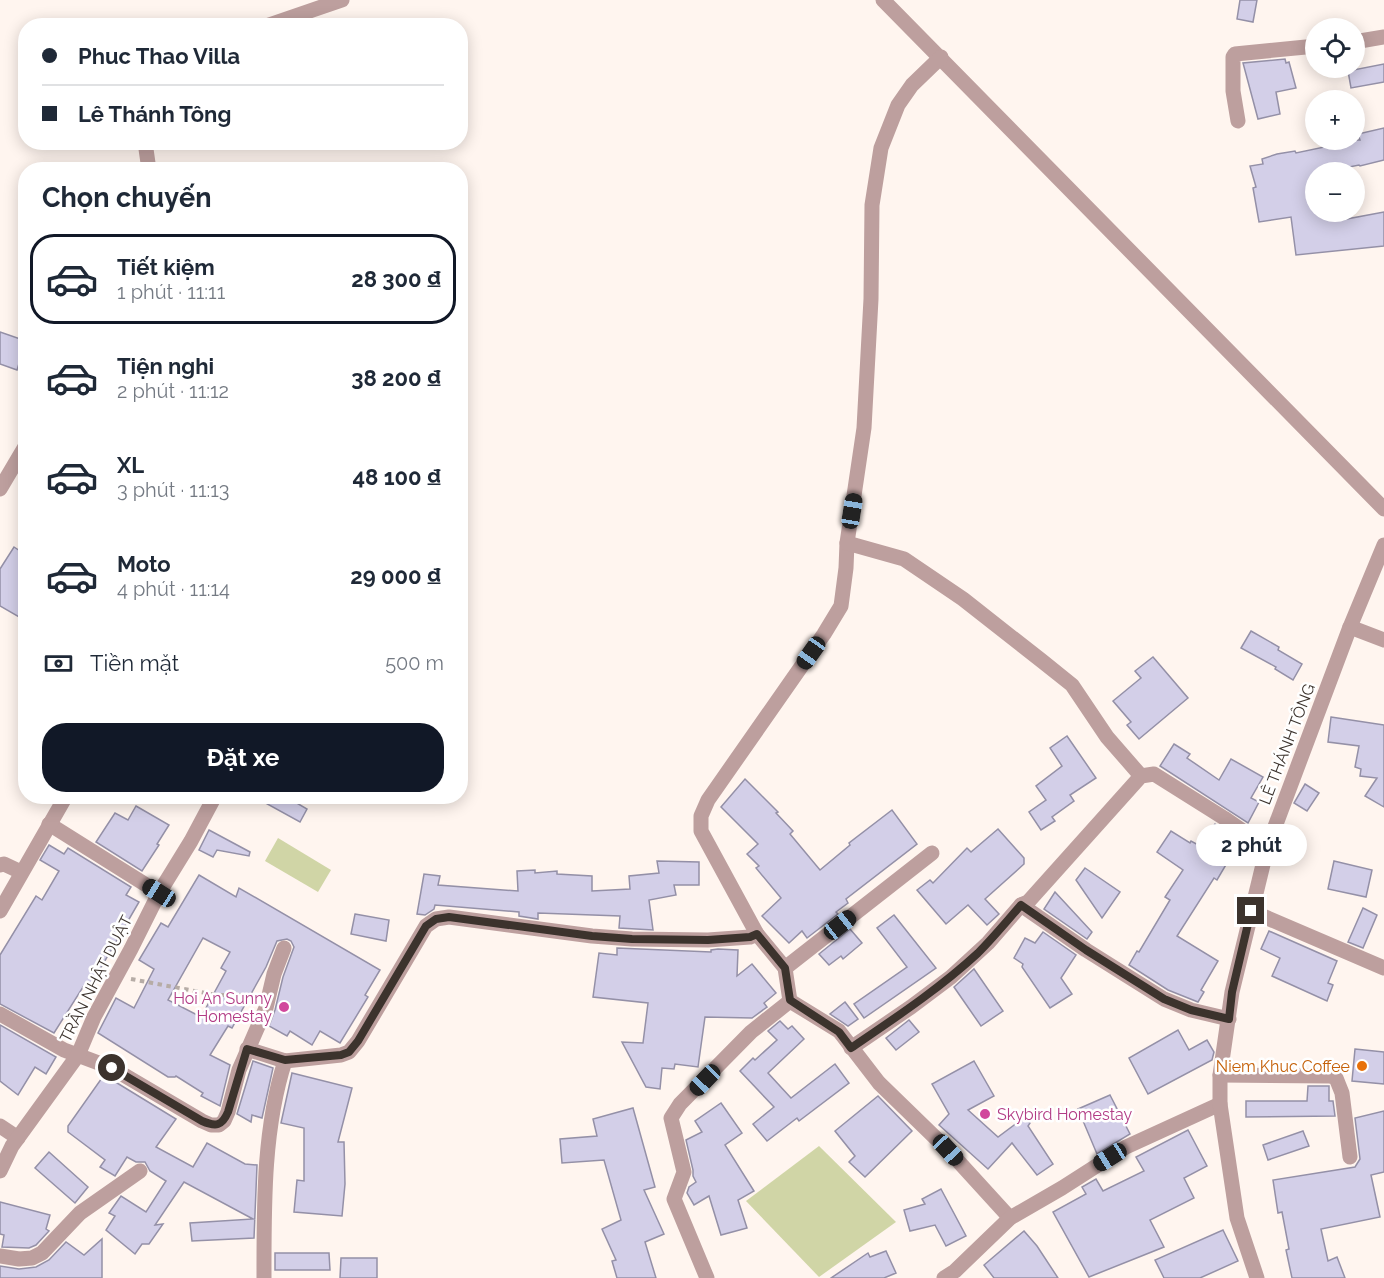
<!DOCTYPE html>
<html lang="vi">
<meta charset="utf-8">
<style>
body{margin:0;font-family:Raleway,sans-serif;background:#f6f6f7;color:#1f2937;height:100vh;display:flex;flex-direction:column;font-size:22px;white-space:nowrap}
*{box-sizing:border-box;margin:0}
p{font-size:20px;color:#747a83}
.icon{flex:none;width:33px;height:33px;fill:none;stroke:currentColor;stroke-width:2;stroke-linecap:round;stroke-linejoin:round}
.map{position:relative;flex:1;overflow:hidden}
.sheet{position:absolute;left:18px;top:162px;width:450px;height:642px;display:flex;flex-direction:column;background:#fff;border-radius:24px;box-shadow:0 3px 15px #0003}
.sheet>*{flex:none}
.guide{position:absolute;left:18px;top:18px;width:450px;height:132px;border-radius:24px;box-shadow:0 3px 15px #0003;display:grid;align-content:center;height:132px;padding:0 24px;background:#fff}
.buttons{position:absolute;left:1305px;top:18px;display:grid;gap:12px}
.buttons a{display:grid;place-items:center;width:60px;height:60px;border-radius:50%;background:#fff;box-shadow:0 3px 15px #0003;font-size:30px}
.end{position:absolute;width:27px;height:27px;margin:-14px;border:8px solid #3c332d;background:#fff;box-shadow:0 0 0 3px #fff}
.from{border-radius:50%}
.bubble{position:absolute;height:42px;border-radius:21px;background:#fff;box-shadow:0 3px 15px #0003;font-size:20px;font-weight:700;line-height:42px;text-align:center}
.car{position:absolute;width:18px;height:36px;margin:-18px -9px;border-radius:8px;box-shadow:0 0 4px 2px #0007;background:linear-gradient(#222 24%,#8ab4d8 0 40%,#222 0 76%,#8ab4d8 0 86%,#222 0)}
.guide b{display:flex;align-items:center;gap:21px;height:57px;font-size:22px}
.guide b+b{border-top:2px solid #e0e1e3}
.guide i{width:15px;height:15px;background:#1f2937}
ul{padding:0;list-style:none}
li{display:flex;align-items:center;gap:18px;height:90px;margin:0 12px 9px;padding:0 12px;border:3px solid transparent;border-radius:24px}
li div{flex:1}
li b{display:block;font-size:22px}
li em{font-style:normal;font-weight:700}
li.on{border-color:#111827}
li>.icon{width:54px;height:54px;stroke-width:1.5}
h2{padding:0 24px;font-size:27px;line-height:72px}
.pay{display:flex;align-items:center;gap:15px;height:66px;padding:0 24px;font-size:22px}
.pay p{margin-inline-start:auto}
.primary-button{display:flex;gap:12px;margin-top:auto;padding:12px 24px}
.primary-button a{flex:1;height:69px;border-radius:24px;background:#111827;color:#fff;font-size:24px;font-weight:700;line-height:69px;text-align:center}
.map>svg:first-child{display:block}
</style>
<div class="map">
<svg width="1384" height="1278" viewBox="0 0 1384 1278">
<rect width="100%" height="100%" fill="#fff5ef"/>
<g fill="#d0d5a6">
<polygon points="278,838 331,870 318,892 265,861"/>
<polygon points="819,1146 896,1222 819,1277 746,1201"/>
</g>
<g fill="#d3cfe8" stroke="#9490a7" stroke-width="1.5" fill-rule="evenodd">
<polygon points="1240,0 1257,0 1253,22 1237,19"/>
<polygon points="1285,59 1286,63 1289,62 1296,88 1276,92 1280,114 1258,119 1243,63"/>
<polygon points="1384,64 1384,82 1351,88 1348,71"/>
<polygon points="1384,128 1384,160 1360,166 1359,165 1324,172 1316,172 1316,212 1340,212 1341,220 1384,212 1384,246 1296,255 1291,217 1259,222 1253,188 1256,187 1250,166 1263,164 1262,159 1277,154 1295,151 1296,153 1334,145 1332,140 1360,140 1358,134"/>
<polygon points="0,332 26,341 17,370 0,364"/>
<polygon points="14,547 26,555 26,621 0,606 0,569"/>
<polygon points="1251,631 1279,647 1278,650 1302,664 1293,680 1275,669 1276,667 1241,648"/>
<polygon points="1153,657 1188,698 1139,739 1127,725 1131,722 1113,701 1141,678 1135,671"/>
<polygon points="1331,717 1384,725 1384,807 1365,796 1377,778 1360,776 1361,769 1355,767 1359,746 1328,742"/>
<polygon points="1067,736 1096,778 1070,795 1074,801 1052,817 1055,821 1041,830 1029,812 1046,800 1036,786 1062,766 1050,748"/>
<polygon points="1174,744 1190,754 1187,758 1219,780 1231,759 1263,777 1251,798 1259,802 1248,823 1160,766"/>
<polygon points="745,779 778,812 776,813 793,831 790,834 820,870 850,845 849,843 892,810 917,844 846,899 848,903 836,912 838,914 807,938 802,931 789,943 762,916 781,898 756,868 759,866 747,854 758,844 721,807"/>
<polygon points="1305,784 1319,793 1307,811 1294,803"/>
<polygon points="253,796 285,796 307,809 300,822"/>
<polygon points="136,806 169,825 157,844 159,845 142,871 96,842 115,813 128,820"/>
<polygon points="1215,824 1236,838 1222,860 1227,863 1217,880 1214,878 1177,936 1218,961 1201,990 1204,992 1198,1002 1168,990 1129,965 1137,951 1139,952 1170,900 1165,897 1183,870 1157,852 1171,831 1190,843 1191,841 1200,846"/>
<polygon points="998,829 1024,858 1024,864 985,899 999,914 987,925 968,905 946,924 917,890 930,880 933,883 967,848 971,852"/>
<polygon points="209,830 250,852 249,856 217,850 213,857 199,850"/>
<polygon points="49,845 64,854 68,848 131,887 126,895 139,902 88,990 83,987 54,1033 0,1004 0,955 36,896 42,900 59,871 40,860"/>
<polygon points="657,861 699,862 699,885 674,885 676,895 649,900 653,930 619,928 620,916 538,913 538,919 519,916 519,912 435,905 434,909 425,915 417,914 424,874 440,876 438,885 518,891 517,871 535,870 535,873 557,871 557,874 592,876 592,891 630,889 629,876 659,873"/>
<polygon points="1334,861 1372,870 1366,897 1328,889"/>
<polygon points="1085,868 1120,892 1102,918 1076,880"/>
<path d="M199,875l37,22 3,-9 141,82 -15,25 3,2 -28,46 -20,-12 -8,14 -22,-14 -3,5 -18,-10 6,-16 8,-33 11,-30 -3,-6 -4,-2 -10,2 -11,26 -34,61 -4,-2 -18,29 20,10 -10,41 -19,-10 2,-3 -27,-17 -1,1h-7l-70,-44 18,-35 18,10 20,-39 -15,-9 22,-37 7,4zM203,938l27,14 -9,16 5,3 -25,46 -33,-17z"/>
<polygon points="1055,892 1092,932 1087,939 1044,909"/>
<polygon points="1363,908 1377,915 1363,948 1348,942"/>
<polygon points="355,914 389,920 386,941 351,934"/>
<polygon points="894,915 936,968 864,1018 854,1004 907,967 877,928"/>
<polygon points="850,929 862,943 843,959 841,956 829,965 819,954"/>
<polygon points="1269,931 1337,961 1328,983 1333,985 1327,1001 1272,976 1280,958 1261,949"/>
<polygon points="1043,932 1076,955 1061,978 1072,994 1050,1008 1022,967 1023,964 1014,958 1025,938 1035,943"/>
<polygon points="617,948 711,952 711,950 718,949 738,950 737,976 752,964 776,993 764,1003 767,1007 752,1018 705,1017 698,1067 675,1064 674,1069 662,1068 660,1089 646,1087 622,1042 643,1043 648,1003 593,997 599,953 617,955"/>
<polygon points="974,969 1003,1011 981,1026 954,987"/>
<polygon points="845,1002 858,1019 848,1026 830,1014"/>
<polygon points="909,1020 919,1032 896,1050 886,1038"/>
<polygon points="780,1021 788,1029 792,1026 804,1039 768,1073 791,1098 835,1064 849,1083 799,1121 797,1118 767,1141 753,1124 774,1107 740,1071 753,1058 755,1060 777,1040 768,1031"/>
<polygon points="0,1025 56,1057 46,1074 35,1067 18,1095 0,1081"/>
<polygon points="1178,1030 1189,1050 1207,1040 1214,1052 1212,1060 1148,1094 1129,1058"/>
<polygon points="1355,1049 1384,1052 1384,1084 1352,1081"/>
<polygon points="253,1061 273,1068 262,1118 252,1115 251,1122 237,1114"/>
<polygon points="974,1061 994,1096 968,1110 998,1137 1025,1117 1030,1123 1028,1126 1053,1164 1037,1175 1012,1143 988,1169 939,1125 949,1114 932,1084"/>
<polygon points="292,1073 352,1088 338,1142 344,1142 345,1184 342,1216 294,1212 297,1180 304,1181 304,1128 281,1123"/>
<polygon points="104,1075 176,1119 156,1147 193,1167 207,1143 245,1164 257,1165 254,1238 192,1241 190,1223 253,1219 184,1182 155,1225 163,1224 149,1244 142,1244 135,1254 106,1230 115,1216 109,1213 121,1196 146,1212 166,1181 150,1171 145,1162 136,1162 127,1157 115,1176 100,1167 105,1160 68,1132 68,1126"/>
<polygon points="1308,1086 1329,1086 1329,1101 1333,1101 1335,1116 1246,1117 1246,1101 1307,1101"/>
<polygon points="1110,1095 1130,1134 1097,1154 1078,1109"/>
<polygon points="878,1096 912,1131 865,1177 849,1162 855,1156 835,1131"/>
<polygon points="721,1103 742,1133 725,1145 754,1191 738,1200 747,1228 721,1235 709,1196 694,1205 687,1193 689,1187 696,1182 693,1176 693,1170 686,1140 702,1132 695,1121"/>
<polygon points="633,1108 655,1187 644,1190 664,1234 645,1242 656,1278 617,1278 612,1261 616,1260 602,1229 621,1220 604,1160 562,1163 560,1139 597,1136 593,1119"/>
<polygon points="1384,1111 1384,1172 1371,1175 1380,1217 1321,1229 1328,1261 1337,1257 1345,1278 1292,1278 1286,1250 1289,1249 1282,1212 1278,1213 1273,1180 1355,1167 1360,1159 1355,1118"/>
<polygon points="1188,1130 1207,1166 1184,1178 1194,1198 1150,1220 1164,1247 1089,1277 1053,1212 1086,1194 1082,1187 1096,1179 1103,1191 1144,1171 1136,1157"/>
<polygon points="1303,1131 1309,1146 1268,1160 1263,1145"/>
<polygon points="49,1152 88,1187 75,1203 35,1168"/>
<polygon points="941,1189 966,1236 946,1246 935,1225 910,1231 904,1210 925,1204 922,1199"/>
<polygon points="0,1202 50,1215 46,1229 49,1231 36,1245 29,1248 2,1247 4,1235 0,1234"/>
<polygon points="1223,1230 1238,1261 1200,1278 1164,1278 1155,1260"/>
<polygon points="1024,1231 1037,1246 1058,1278 994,1278 984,1265"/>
<polygon points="102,1239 102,1278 0,1278 0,1266 19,1269 36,1267 49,1260 66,1242 84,1255"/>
<polygon points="886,1251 896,1273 884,1278 831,1278 868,1253 870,1257"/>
<polygon points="275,1253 329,1253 330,1270 275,1270"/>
<polygon points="341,1258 377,1258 377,1278 340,1278"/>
</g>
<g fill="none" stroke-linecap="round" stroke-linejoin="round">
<polyline stroke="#b6aca6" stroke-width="4" stroke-dasharray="4.5 4.5" stroke-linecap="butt" points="131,979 216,995 251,995"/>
<g stroke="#bd9f9e" stroke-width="15">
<polyline points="883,0 1384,509"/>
<polyline points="266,26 342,0"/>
<polyline points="1354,42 1384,37"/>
<polyline points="941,57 912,85 898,105 881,148 872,205 871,299 864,428 847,543 846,568 841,606 824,634 708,800 701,816 701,831 757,934 785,968 790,1001 839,1031 879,1083 948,1150 1010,1218"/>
<polyline points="1238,121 1233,91 1233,57 1235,54 1316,46"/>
<polyline points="145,142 149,170"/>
<polyline points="0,489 26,445"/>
<polyline points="847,543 904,559 963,599 1042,661 1072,685 1107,737 1141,776"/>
<polyline points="1350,627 1384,640"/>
<polyline points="49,824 159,893"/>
<polyline points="0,865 4,864 21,872"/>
<polyline points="1021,905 1086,950 1164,999 1191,1010 1229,1019"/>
<polyline points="0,911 66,796"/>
<polyline points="1251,911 1384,968"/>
<polyline points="785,968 932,853"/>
<polyline points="0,1014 64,1050 112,1068 202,1121 211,1125 219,1125 224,1121 228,1112 239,1070 266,1008 274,974 284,948"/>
<polyline points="851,1048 911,1007 951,977 988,943 1021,905 1028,902 1141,776 1154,774 1224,818 1267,848"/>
<polyline points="247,1049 285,1061 341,1055 349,1052 358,1041 426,926 436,919 449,917 592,936 632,939 708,940 750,937 757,934"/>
<polyline points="1220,1075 1330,1076 1336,1078 1342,1093 1350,1157"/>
<polyline points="0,1126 18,1138"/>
<polyline points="0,1171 12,1146 78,1055 94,1017 131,949 159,893 191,841 215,796"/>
<polyline points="0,1256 19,1259 32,1258 42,1253 80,1213 140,1171"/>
<path d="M264,1278c0,-72 -1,-149 21,-217"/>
<polyline points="707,1278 674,1199 684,1172 671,1118 680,1104 751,1032 790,1001"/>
<polyline points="944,1278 955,1271 1010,1218 1062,1188 1126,1147 1220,1104"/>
<polyline points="1257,1278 1237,1218 1220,1104 1220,1075 1232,992 1267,848 1350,627 1384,545"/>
</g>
</g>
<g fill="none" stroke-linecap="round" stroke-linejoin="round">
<path stroke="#3c332d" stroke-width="8" d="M112,1068l90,53c14,6 20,5 26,-9l19,-63 38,11 56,-5 8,-3 9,-11 68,-115 10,-7 13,-2 143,19 40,3 76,1 42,-3 7,-3 28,34 5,32 49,32 12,16c44,-30 88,-59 127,-95 15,-15 29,-32 43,-48l65,45 78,49 27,11 38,9 3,-27 19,-81"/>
</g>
<g fill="#d1479c" stroke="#fff" stroke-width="2">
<circle cx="284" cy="1007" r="6"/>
<circle cx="985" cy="1114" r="6"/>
</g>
<circle fill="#e8710a" stroke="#fff" stroke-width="2" cx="1362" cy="1066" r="6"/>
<g text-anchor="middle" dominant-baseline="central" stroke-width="5" stroke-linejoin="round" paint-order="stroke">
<g font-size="16" fill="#3c332d" stroke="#fff">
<text transform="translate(1287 744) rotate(-69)">LÊ THÁNH TÔNG</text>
<text transform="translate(96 979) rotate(-63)">TRẦN NHẬT DUẬT</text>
</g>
<g font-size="16" fill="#b23c85" stroke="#fff" text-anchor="end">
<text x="272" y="998">Hoi An Sunny<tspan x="272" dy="18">Homestay</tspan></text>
<text x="997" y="1114" text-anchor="start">Skybird Homestay</text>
</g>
<g font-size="16" fill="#c56008" stroke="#fff" text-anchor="end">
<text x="1350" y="1066">Niem Khuc Coffee</text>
</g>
</g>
</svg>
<div class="buttons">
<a><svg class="icon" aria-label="locate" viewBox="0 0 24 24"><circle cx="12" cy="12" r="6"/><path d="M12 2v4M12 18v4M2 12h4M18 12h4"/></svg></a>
<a>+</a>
<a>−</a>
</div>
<i class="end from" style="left:112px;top:1068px"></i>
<i class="end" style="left:1251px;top:911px"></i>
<div class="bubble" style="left:1196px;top:824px;width:111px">2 phút</div>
<i class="car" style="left:852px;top:511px;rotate:9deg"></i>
<i class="car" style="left:811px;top:653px;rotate:215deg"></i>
<i class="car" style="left:159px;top:893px;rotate:302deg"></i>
<i class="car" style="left:840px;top:925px;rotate:52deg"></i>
<i class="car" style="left:705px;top:1080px;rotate:224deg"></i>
<i class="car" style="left:948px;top:1150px;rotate:137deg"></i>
<i class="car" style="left:1110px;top:1157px;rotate:238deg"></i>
<div class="guide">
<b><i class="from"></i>Phuc Thao Villa</b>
<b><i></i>Lê Thánh Tông</b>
</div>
<section class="sheet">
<h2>Chọn chuyến</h2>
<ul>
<li class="on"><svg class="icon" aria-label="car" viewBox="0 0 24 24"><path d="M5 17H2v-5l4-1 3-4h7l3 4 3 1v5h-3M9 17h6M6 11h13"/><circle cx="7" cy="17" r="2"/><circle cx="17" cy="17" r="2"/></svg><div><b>Tiết kiệm</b><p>1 phút · 11:11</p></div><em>28 300 ₫</em></li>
<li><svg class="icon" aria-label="car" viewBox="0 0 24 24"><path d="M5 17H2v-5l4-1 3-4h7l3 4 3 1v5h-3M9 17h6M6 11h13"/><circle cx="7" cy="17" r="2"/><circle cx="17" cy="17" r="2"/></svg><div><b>Tiện nghi</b><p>2 phút · 11:12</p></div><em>38 200 ₫</em></li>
<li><svg class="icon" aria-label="car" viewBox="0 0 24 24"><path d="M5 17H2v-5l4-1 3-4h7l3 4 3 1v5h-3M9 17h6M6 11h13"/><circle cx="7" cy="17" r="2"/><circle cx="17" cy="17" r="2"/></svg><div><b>XL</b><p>3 phút · 11:13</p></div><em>48 100 ₫</em></li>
<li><svg class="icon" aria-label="car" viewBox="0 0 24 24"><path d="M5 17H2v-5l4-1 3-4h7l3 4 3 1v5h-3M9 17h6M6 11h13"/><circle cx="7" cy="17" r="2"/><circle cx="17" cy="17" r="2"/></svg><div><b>Moto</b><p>4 phút · 11:14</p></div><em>29 000 ₫</em></li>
</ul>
<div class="pay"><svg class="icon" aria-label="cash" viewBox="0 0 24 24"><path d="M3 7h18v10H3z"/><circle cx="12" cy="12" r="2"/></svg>Tiền mặt<p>500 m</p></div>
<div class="primary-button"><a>Đặt xe</a></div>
</section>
</div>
